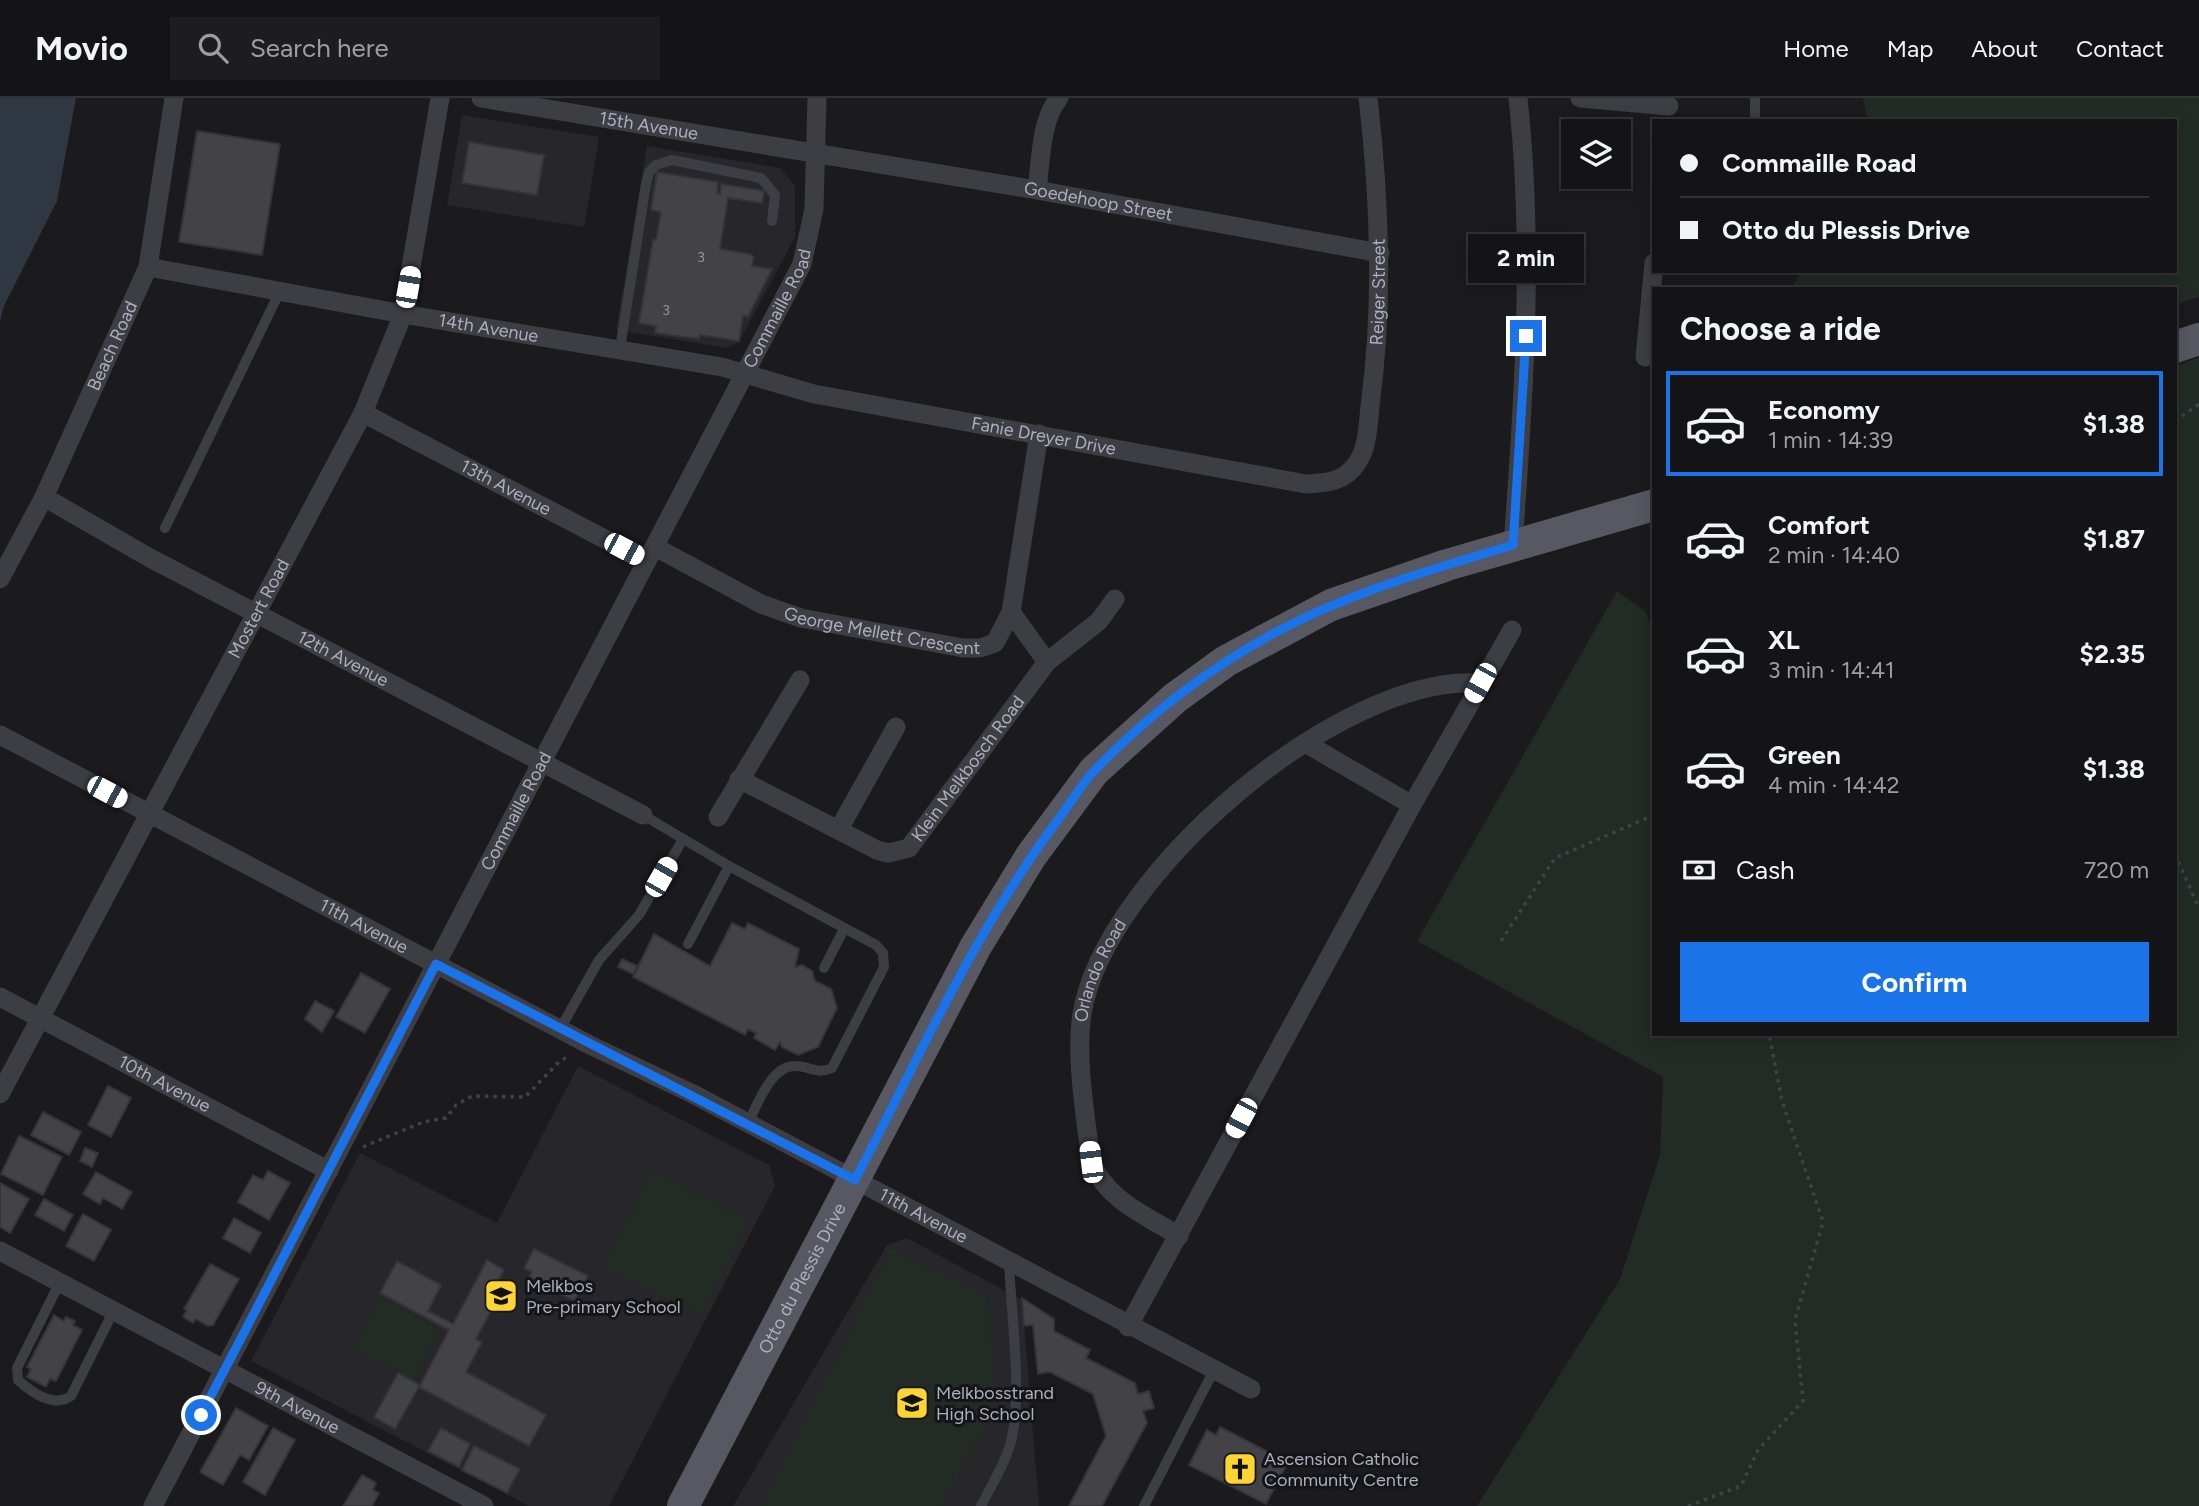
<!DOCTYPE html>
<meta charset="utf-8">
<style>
body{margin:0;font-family:Figtree,sans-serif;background:#1d1d1f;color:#f1f3f6;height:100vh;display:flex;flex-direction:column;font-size:26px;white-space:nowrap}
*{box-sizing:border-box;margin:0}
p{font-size:23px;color:#9d9ea1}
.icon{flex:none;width:38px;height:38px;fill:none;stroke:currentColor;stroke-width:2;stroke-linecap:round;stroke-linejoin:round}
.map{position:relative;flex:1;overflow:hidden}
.details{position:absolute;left:1652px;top:189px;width:525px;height:749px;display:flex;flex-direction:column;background:#141416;border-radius:0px;box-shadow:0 4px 18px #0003,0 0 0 2px #333335}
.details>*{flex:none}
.guide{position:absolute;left:1652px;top:21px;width:525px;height:154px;border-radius:0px;box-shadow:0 4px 18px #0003,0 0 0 2px #333335;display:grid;align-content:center;height:154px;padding:0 28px;background:#141416}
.tools{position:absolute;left:1561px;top:21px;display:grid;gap:14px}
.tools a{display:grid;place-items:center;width:70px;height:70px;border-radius:0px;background:#141416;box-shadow:0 4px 18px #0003,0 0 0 2px #333335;font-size:35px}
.end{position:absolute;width:32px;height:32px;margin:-16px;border:9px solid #1a73e8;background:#fff;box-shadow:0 0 0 4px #fff}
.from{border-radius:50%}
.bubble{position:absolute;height:49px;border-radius:0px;background:#141416;box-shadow:0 4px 18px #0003,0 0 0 2px #333335;font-size:23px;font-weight:700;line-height:49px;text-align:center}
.car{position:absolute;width:21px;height:42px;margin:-21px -10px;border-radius:9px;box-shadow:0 0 5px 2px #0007;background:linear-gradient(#fff 24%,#345 0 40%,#fff 0 76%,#345 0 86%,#fff 0)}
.guide b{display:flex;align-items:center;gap:24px;height:66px;font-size:26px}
.guide b+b{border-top:2px solid #333335}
.guide i{width:18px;height:18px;background:#f1f3f6}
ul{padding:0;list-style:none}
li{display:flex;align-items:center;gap:21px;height:105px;margin:0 14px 10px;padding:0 14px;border:4px solid transparent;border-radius:0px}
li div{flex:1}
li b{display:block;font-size:26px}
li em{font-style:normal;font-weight:700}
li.selected{border-color:#1a73e8}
li>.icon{width:63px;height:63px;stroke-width:1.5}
h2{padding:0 28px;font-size:32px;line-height:84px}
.pay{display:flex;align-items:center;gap:18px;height:77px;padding:0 28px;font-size:26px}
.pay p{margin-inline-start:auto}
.primary-button{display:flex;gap:14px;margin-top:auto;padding:14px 28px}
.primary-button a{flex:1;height:80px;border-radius:0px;background:#1a73e8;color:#fff;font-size:28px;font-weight:700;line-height:80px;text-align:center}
header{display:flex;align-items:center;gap:42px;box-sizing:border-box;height:98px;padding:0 35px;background:#141416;border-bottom:2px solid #333335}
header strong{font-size:33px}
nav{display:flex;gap:38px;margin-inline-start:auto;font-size:24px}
.search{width:490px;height:63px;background:#1d1d1f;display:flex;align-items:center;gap:18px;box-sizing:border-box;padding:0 24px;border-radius:0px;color:#9d9ea1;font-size:26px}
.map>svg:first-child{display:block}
</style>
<header>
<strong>Movio</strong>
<div class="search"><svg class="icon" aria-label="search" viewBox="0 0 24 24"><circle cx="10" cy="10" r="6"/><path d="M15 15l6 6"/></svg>Search here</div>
<nav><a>Home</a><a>Map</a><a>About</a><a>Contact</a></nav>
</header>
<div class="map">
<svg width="2199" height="1408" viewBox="0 0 2199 1408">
<rect width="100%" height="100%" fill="#1b1a1d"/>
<g fill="#27262a">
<polygon points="462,17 599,39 584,129 447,107"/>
<polygon points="647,48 780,70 795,88 795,139 739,244 727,250 616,232"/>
<polygon points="578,968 769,1067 775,1088 609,1408 529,1408 251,1263 360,1055 497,1125"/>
<polygon points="907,1140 1022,1202 1039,1408 733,1408 887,1147"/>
</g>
<g fill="#222b24">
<polygon points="1863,0 2199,0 2199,199 2175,207 2175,191 1791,191 1801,173 2175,173 2175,23 1867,23"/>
<polygon points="2199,259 2199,1408 1477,1408 1620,1181 1660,1057 1663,979 1417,843 1617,493 1646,514 1654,539 1654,936 2175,936 2175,269"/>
<polygon points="653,1074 750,1123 701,1218 604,1169"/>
<polygon points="890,1150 988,1197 993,1314 941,1408 762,1408"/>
<polygon points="380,1200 440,1232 413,1283 352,1251"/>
</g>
<polygon fill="#2f3742" points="0,0 76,0 57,103 4,208 0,223"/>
<g fill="#424247" stroke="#353439" stroke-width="2">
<polygon points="197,33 280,46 262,157 179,144"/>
<polygon points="469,44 544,57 537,97 462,85"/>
<polygon points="657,74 718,84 717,95 720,96 721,86 764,93 762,105 728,100 720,151 750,156 754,159 752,168 772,171 748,219 743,218 739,243 700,237 699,241 655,235 656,228 639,225 653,142 656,142 661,114 651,112"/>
<polygon points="732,825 745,831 748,825 799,851 795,869 802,867 812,873 815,883 831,891 837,910 818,949 798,957 782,949 780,944 775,952 754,940 756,935 748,931 745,937 633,879 654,836 710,868"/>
<polygon points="622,861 637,868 633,876 618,869"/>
<polygon points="361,875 390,891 365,935 336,919"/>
<polygon points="315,903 334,913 322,934 305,921"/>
<polygon points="108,988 131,1000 111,1039 88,1027"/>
<polygon points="43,1014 81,1034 69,1057 31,1037"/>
<polygon points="19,1038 62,1059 43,1097 1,1076"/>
<polygon points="85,1050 98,1055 92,1069 80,1063"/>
<polygon points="268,1073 290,1085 269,1122 238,1104 253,1077 263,1082"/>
<polygon points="96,1074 132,1094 122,1111 103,1100 100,1106 83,1096"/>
<polygon points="0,1085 29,1101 10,1135 0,1129"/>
<polygon points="44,1101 73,1117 64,1133 35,1117"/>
<polygon points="83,1116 111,1132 94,1163 66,1148"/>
<polygon points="234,1120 261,1135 250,1155 223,1140"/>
<polygon points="534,1151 588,1178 574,1203 529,1179 532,1174 524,1170"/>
<polygon points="487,1162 504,1172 495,1189 502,1192 476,1241 482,1244 466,1274 546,1317 529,1348 419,1289 449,1232 380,1195 397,1163 441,1187 428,1213 453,1226"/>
<polygon points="210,1166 239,1181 213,1227 208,1228 196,1221 193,1225 183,1219 187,1212 184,1211"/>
<polygon points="1022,1200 1054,1221 1054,1233 1090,1252 1086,1260 1135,1285 1138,1296 1149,1293 1154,1310 1143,1313 1147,1325 1102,1408 1069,1408 1106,1338 1093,1296 1050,1274 1038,1276 1033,1227 1024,1228"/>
<polygon points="54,1217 64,1223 66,1219 75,1223 73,1227 82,1232 56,1283 50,1281 46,1289 27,1279 31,1271 27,1269"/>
<polygon points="398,1275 420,1287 395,1331 374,1319"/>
<polygon points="236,1310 268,1328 249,1362 240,1357 223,1387 200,1374"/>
<polygon points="1220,1329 1288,1364 1266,1406 1189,1367 1207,1332 1216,1337"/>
<polygon points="273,1330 295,1342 265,1397 243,1384"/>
<polygon points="441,1330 470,1346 459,1369 428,1353"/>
<polygon points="474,1348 520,1371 507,1395 462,1372"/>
<polygon points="362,1377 376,1385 373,1392 379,1395 372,1408 343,1408"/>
</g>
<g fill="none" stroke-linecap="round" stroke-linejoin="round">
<g stroke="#414249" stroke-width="3.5" stroke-dasharray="3.5 5" stroke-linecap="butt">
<polyline points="2175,323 2199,306"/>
<polyline points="2175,756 2199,810"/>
<polyline points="1501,843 1555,760 1654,717"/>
<polyline points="363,1049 423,1024 446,1020 456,1007 472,998 525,999 560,963 569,958"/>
<polyline points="1688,1408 1741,1388 1758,1352 1803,1303 1795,1222 1823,1124 1782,1003 1769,936"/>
</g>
<g stroke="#3d3d44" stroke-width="10">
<polyline points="1755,23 1755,0"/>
<polyline points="620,251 646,86 649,74 656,67 672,62 761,80 775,97 772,123"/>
<polyline points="165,430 280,193"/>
<path d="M643,717l86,51 147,79 7,8 1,14 -52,101c-16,7 -22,-2 -37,-2 -24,-1 -38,40 -47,57"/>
<polyline points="688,846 729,768"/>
<polyline points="824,870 844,831"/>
<polyline points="560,931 599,862 639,817 683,741"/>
<path d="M60,1184l-43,86 1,12c14,13 36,28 53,16l42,-84"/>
<path d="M981,1408c11,-22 26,-45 31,-69 10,-46 -1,-126 -3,-175"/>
<polyline points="1144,1408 1214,1272"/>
</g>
<g stroke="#3d3d44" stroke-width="19">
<path id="s1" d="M481,0l556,92 343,63"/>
<polyline points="1580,0 1669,8"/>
<path d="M1037,92c4,-28 3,-69 22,-92"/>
<path id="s2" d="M148,169l255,47 319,53 92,27 492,90c20,-1 39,-2 51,-21 11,-15 11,-39 13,-57 14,-103 10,-205 -2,-308"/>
<polyline points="1645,259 1654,165"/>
<path id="s3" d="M363,315l284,148"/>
<path id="s4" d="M44,399l106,61 493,257"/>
<path d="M1513,447c11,-148 21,-299 5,-447"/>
<path id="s5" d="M655,449l106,57 40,14 162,30h17l15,-5 16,-31 28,-178"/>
<path id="s6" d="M0,481l44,-82 104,-230 26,-169"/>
<polyline points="1011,514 1047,564"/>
<path id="s7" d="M0,637l590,310 103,49 558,295"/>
<polyline points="1307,646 1412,707"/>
<path id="s8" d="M739,681l138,71 11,3 21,-5 138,-186 52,-41 16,-22"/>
<polyline points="718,719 800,582"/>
<polyline points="839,731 896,629"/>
<path id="s9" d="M0,899l329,174"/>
<path id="s10" d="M0,996l363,-681 40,-99 37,-216"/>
<path id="s11" d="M1179,1138c-34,-21 -72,-36 -88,-74 -5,-44 -16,-104 -9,-148 22,-137 258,-341 398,-331"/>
<path id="s12" d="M0,1153l484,255"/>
<polyline points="1128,1229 1412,707 1512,532"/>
<path id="s13" d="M153,1408l649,-1242 12,-55 3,-111"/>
</g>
<g stroke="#575861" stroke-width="32">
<polyline points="2175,249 2199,241"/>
<path id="s14" d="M683,1408l293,-560 55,-90 63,-85 81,-73 51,-37 105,-56 116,-40 207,-60"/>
</g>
</g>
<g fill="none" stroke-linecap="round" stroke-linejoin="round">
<path stroke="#1a73e8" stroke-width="9" d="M201,1317l235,-451 419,216c63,-121 120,-249 202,-359 13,-17 24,-36 38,-51 54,-56 117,-104 185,-140 74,-39 154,-61 233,-85l13,-209"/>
</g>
<defs>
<symbol id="school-square" viewBox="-11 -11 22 22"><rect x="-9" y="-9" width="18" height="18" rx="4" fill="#fcd533" stroke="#151518"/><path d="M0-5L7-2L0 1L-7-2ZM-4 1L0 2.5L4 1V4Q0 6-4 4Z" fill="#111"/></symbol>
<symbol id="church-square" viewBox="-11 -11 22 22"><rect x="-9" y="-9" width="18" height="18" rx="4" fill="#fcd533" stroke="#151518"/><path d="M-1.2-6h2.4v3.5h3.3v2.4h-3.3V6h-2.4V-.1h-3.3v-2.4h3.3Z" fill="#111"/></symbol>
</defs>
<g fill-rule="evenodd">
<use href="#school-square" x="482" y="1179" width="38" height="38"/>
<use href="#school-square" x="893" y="1286" width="38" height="38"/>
<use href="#church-square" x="1221" y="1352" width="38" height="38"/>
</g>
<g text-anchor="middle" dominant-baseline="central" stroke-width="6" stroke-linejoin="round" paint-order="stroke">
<g font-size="14" fill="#9294a0">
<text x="701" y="159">3</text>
<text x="666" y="212">3</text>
</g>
<g font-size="18" fill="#acafbd" stroke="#151518">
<text stroke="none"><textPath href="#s1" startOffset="170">15th Avenue</textPath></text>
<text stroke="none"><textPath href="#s1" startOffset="626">Goedehoop Street</textPath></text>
<text stroke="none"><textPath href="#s2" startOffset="1410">Reiger Street</textPath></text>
<text stroke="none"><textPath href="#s13" startOffset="1351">Commaille Road</textPath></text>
<text stroke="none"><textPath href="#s2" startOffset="346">14th Avenue</textPath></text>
<text stroke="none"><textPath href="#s6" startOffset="259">Beach Road</textPath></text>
<text stroke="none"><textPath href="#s2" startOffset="912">Fanie Dreyer Drive</textPath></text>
<text stroke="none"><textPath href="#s3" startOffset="161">13th Avenue</textPath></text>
<text stroke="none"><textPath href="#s10" startOffset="550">Mostert Road</textPath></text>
<text stroke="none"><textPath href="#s5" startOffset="245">George Mellett Crescent</textPath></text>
<text stroke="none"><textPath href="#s4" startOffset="340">12th Avenue</textPath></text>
<text stroke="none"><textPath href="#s8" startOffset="287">Klein Melkbosch Road</textPath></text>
<text stroke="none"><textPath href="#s13" startOffset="784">Commaille Road</textPath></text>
<text stroke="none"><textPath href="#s7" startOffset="411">11th Avenue</textPath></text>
<text stroke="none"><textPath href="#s11" startOffset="313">Orlando Road</textPath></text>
<text stroke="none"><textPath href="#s9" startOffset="186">10th Avenue</textPath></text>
<text stroke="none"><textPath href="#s7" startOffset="1041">11th Avenue</textPath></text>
<text stroke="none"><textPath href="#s14" startOffset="257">Otto du Plessis Drive</textPath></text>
<text stroke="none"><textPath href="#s12" startOffset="336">9th Avenue</textPath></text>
</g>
<g font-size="18" fill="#acafbd" stroke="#151518" text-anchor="start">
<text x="526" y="1188">Melkbos<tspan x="526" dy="21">Pre-primary School</tspan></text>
<text x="936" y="1295">Melkbosstrand<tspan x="936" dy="21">High School</tspan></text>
<text x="1264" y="1361">Ascension Catholic<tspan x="1264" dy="21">Community Centre</tspan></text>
</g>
</g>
</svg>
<div class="tools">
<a><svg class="icon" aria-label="layers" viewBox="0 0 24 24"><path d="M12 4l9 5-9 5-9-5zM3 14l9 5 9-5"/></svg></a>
</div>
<i class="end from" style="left:201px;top:1317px"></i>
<i class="end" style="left:1526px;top:238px"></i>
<div class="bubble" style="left:1468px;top:136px;width:116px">2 min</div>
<i class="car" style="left:408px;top:189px;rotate:10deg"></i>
<i class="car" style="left:624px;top:451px;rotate:118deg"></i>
<i class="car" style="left:1480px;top:585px;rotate:209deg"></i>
<i class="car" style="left:107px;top:694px;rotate:118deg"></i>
<i class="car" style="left:661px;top:779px;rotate:30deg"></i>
<i class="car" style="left:1241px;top:1020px;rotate:208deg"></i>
<i class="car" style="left:1091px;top:1064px;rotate:353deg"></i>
<div class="guide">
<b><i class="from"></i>Commaille Road</b>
<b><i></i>Otto du Plessis Drive</b>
</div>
<section class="details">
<h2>Choose a ride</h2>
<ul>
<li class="selected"><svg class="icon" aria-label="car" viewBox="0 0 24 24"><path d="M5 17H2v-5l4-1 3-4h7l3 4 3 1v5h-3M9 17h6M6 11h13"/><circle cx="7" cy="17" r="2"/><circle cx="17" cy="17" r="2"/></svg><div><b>Economy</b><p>1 min · 14:39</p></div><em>$1.38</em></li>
<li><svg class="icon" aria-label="car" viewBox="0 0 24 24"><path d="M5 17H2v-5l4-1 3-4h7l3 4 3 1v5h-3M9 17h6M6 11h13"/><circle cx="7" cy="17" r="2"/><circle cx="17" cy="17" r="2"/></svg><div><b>Comfort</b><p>2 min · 14:40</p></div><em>$1.87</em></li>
<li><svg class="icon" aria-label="car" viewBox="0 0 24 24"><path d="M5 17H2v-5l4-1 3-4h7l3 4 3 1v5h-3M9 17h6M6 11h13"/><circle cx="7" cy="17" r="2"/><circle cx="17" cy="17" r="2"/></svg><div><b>XL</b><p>3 min · 14:41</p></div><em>$2.35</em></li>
<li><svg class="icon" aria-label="car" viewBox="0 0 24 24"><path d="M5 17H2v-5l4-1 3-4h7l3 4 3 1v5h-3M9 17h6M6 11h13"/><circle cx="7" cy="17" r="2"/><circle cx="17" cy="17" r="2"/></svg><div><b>Green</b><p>4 min · 14:42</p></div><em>$1.38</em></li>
</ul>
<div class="pay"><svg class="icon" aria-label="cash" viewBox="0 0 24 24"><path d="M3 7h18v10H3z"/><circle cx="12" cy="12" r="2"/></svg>Cash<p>720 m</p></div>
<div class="primary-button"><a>Confirm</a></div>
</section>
</div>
